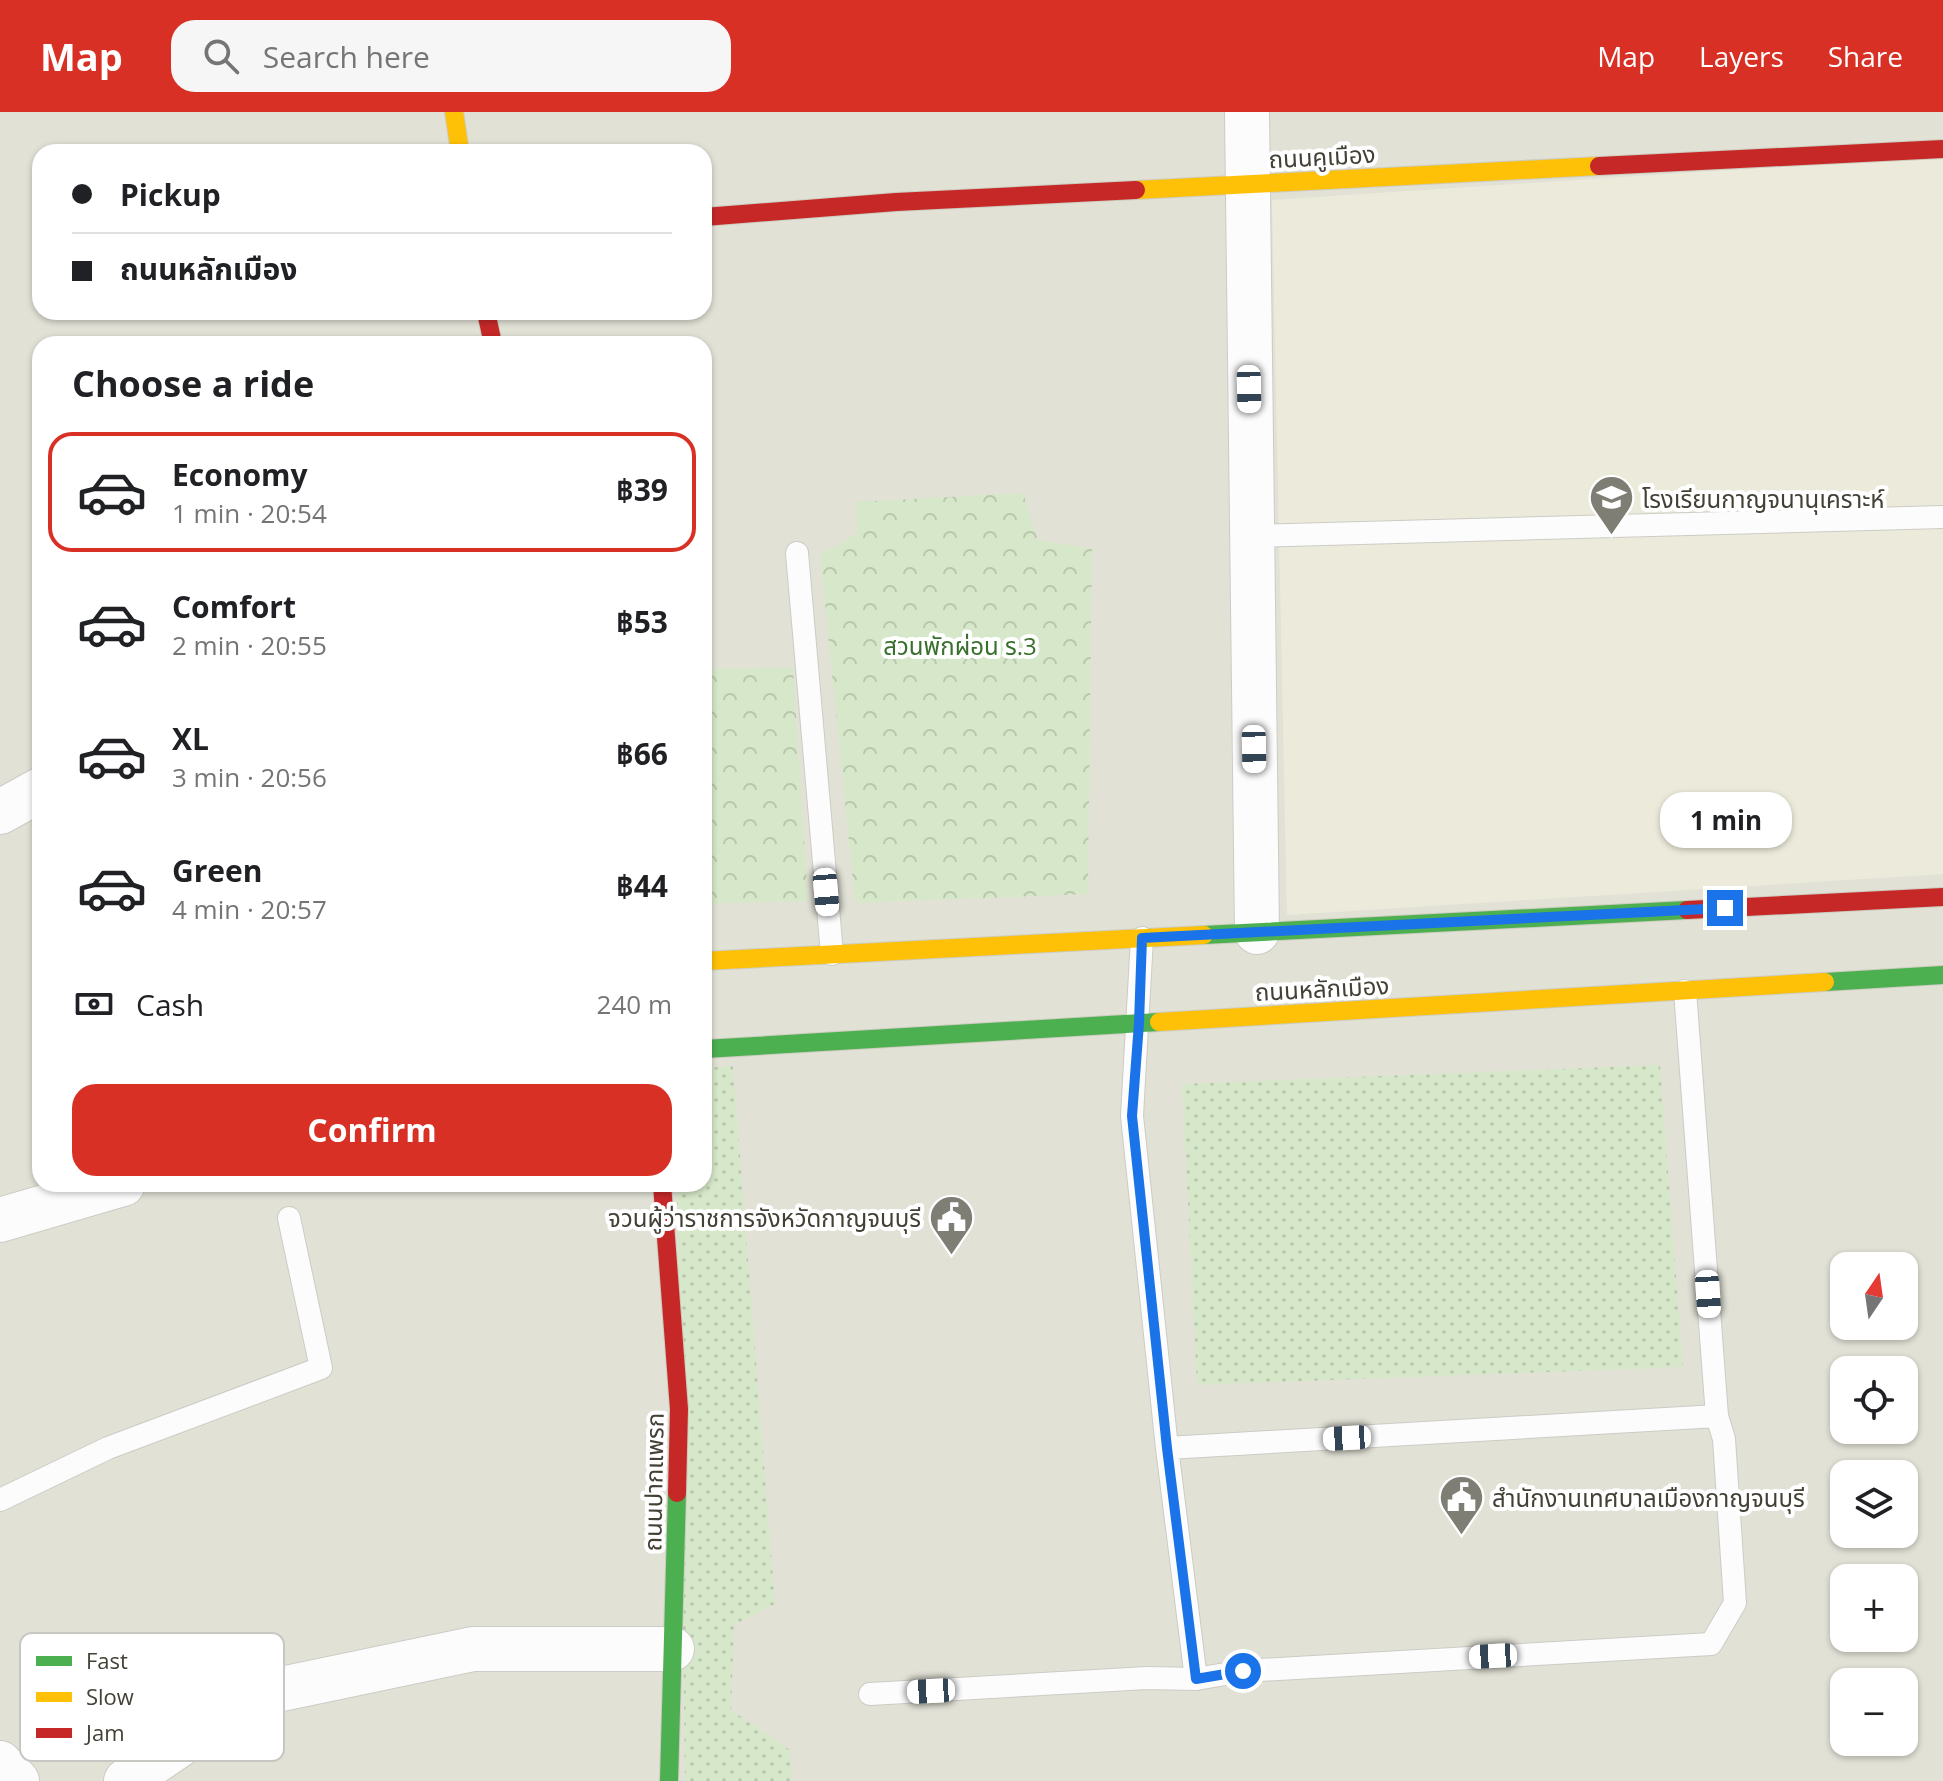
<!DOCTYPE html>
<meta charset="utf-8">
<style>
body{margin:0;font-family:"Open Sans","Noto Sans Thai",sans-serif;background:#f6f6f6;color:#202124;height:100vh;display:flex;flex-direction:column;font-size:30px;white-space:nowrap}
*{box-sizing:border-box;margin:0}
p{font-size:26px;color:#757577}
.icon{flex:none;width:44px;height:44px;fill:none;stroke:currentColor;stroke-width:2;stroke-linecap:round;stroke-linejoin:round}
.map{position:relative;flex:1;overflow:hidden}
.sheet{position:absolute;left:32px;top:224px;width:680px;height:856px;display:flex;flex-direction:column;background:#fff;border-radius:24px;box-shadow:0 2px 6px #0004}
.sheet>*{flex:none}
.top-card{position:absolute;left:32px;top:32px;width:680px;height:176px;border-radius:24px;box-shadow:0 2px 6px #0004;display:grid;align-content:center;height:176px;padding:0 40px;background:#fff}
.needle{width:52px;rotate:13deg}
.fabs{position:absolute;left:1830px;top:1140px;display:grid;gap:16px}
.fabs a{display:grid;place-items:center;width:88px;height:88px;border-radius:16px;background:#fff;box-shadow:0 2px 6px #0004;font-size:40px}
.end{position:absolute;width:36px;height:36px;margin:-18px;border:10px solid #1a73e8;background:#fff;box-shadow:0 0 0 4px #fff}
.from{border-radius:50%}
.bubble{position:absolute;height:56px;border-radius:24px;background:#fff;box-shadow:0 2px 6px #0004;font-size:26px;font-weight:700;line-height:56px;text-align:center}
.car{position:absolute;width:24px;height:48px;margin:-24px -12px;border-radius:10px;box-shadow:0 0 6px 2px #0007;background:linear-gradient(#fff 24%,#345 0 40%,#fff 0 76%,#345 0 86%,#fff 0)}
.top-card b{display:flex;align-items:center;gap:28px;height:76px;font-size:30px}
.top-card b+b{border-top:2px solid #e0e0e0}
.top-card i{width:20px;height:20px;background:#202124}
ul{padding:0;list-style:none}
li{display:flex;align-items:center;gap:24px;height:120px;margin:0 16px 12px;padding:0 24px;border:4px solid transparent;border-radius:24px}
li div{flex:1}
li b{display:block;font-size:30px}
li em{font-style:normal;font-weight:700}
li.current{border-color:#d93025}
li>.icon{width:72px;height:72px;stroke-width:1.5}
h2{padding:0 40px;font-size:36px;line-height:96px}
.pay{display:flex;align-items:center;gap:20px;height:88px;padding:0 40px;font-size:30px}
.pay p{margin-inline-start:auto}
.button{display:flex;gap:16px;margin-top:auto;padding:16px 40px}
.button a{flex:1;height:92px;border-radius:24px;background:#d93025;color:#fff;font-size:32px;font-weight:700;line-height:92px;text-align:center}
header{display:flex;align-items:center;gap:48px;box-sizing:border-box;height:112px;padding:0 40px;background:#d93025;color:#fff}
header strong{font-size:38px}
nav{display:flex;gap:44px;margin-inline-start:auto;font-size:28px}
.search{width:560px;height:72px;background:#f6f6f6;display:flex;align-items:center;gap:20px;box-sizing:border-box;padding:0 28px;border-radius:24px;color:#757577;font-size:30px}
.map>svg:first-child{display:block}
</style>
<header>
<strong>Map</strong>
<div class="search"><svg class="icon" aria-label="search" viewBox="0 0 24 24"><circle cx="10" cy="10" r="6"/><path d="M15 15l6 6"/></svg>Search here</div>
<nav><a>Map</a><a>Layers</a><a>Share</a></nav>
</header>
<div class="map">
<svg width="1943" height="1669" viewBox="0 0 1943 1669">
<defs>
<pattern id="grass-dots" width="8" height="8" patternUnits="userSpaceOnUse" patternTransform="scale(2)"><rect width="8" height="8" fill="#d6e8c9"/><path d="M2 2h.1M6 6h.1" fill="none" stroke="#b9c8ad" stroke-width="1.8" stroke-linecap="round"/></pattern>
<pattern id="forest-crowns" width="20" height="18" patternUnits="userSpaceOnUse" patternTransform="scale(2)"><rect width="20" height="18" fill="#d6e8c9"/><path d="M2 6a3 3 0 1 1 6 0M12 15a3 3 0 1 1 6 0" fill="none" stroke="#b9c8ad"/></pattern>
</defs>
<rect width="100%" height="100%" fill="#eeeee8"/>
<path fill="#e2e1d6" fill-rule="evenodd" d="M0,0h1943v1669h-1943zM40,40h664v160h-664zM40,232h664v840h-664zM1844,1154h60v60h-60zM1844,1258h60v60h-60zM1844,1362h60v60h-60zM1844,1466h60v60h-60zM1844,1570h60v60h-60z"/>
<polygon fill="#ecebdb" points="1943,44 1943,762 1287,803 1272,88"/>
<g fill="url(#grass-dots)">
<polygon points="1660,953 1683,1255 1197,1273 1182,972"/>
<polygon points="733,954 775,1492 734,1513 731,1598 790,1638 792,1669 685,1669 677,1072 704,1072 704,956"/>
</g>
<g fill="url(#forest-crowns)">
<polygon points="1023,381 1038,428 1092,437 1088,782 855,791 820,443 858,421 856,390"/>
<polygon points="793,555 808,789 704,792 704,557"/>
</g>
<g fill="none" stroke-linecap="round" stroke-linejoin="round">
<defs>
<g id="lane">
<polyline points="1251,424 1943,405"/>
<polyline points="797,441 832,842"/>
<polyline points="1142,826 1132,1004 1167,1336 1196,1567 1243,1559 1711,1532 1735,1491 1724,1327 1717,1304 1167,1336"/>
<polyline points="1685,879 1717,1304"/>
<polyline points="0,1388 108,1336 321,1256 289,1106"/>
<polyline points="870,1582 1147,1566 1196,1567"/>
</g>
<g id="street">
<polyline points="1247,0 1257,820"/>
<polyline points="0,700 40,678"/>
<polyline points="0,1108 123,1072"/>
<polyline points="0,1651 17,1669"/>
<polyline points="126,1669 253,1583 473,1537 672,1537"/>
</g>
<g id="fast">
<polyline points="1204,823 1687,798"/>
<polyline points="1825,870 1943,863"/>
<polyline points="704,937 1159,910"/>
<polyline points="669,1669 677,1381"/>
</g>
<g id="slow">
<polyline points="454,0 460,40"/>
<polyline points="1136,78 1599,54"/>
<polyline points="704,849 1204,823"/>
<polyline points="1159,910 1825,870"/>
</g>
<g id="jam">
<polyline points="1599,54 1943,37"/>
<polyline points="704,105 896,90 1136,78"/>
<polyline points="486,200 493,232"/>
<polyline points="1687,798 1943,785"/>
<polyline points="662,1072 679,1297 677,1381"/>
</g>
</defs>
<use href="#lane" stroke="#ccccc6" stroke-width="24"/>
<use href="#street" stroke="#ccccc6" stroke-width="46"/>
<use href="#fast" stroke="#ccccbf" stroke-width="20"/>
<use href="#slow" stroke="#ccccbf" stroke-width="20"/>
<use href="#jam" stroke="#ccccbf" stroke-width="20"/>
<use href="#lane" stroke="#fcfcfc" stroke-width="22"/>
<use href="#street" stroke="#fcfcfc" stroke-width="44"/>
<use href="#fast" stroke="#4caf50" stroke-width="18"/>
<use href="#slow" stroke="#ffc107" stroke-width="18"/>
<use href="#jam" stroke="#c62828" stroke-width="18"/>
</g>
<g fill="none" stroke-linecap="round" stroke-linejoin="round">
<polyline stroke="#1a73e8" stroke-width="10" points="1243,1559 1196,1567 1167,1336 1132,1004 1139,911 1142,826 1725,796"/>
</g>
<defs>
<symbol id="school-pin" viewBox="-11 -11 22 30"><path d="M0 17L-7.5 6A9.5 9.5 0 1 1 7.5 6Z" fill="#7f7e74" stroke="#fff"/><path d="M0-5L7-2L0 1L-7-2ZM-4 1L0 2.5L4 1V4Q0 6-4 4Z" fill="#fff"/></symbol>
<symbol id="civic-pin" viewBox="-11 -11 22 30"><path d="M0 17L-7.5 6A9.5 9.5 0 1 1 7.5 6Z" fill="#7f7e74" stroke="#fff"/><path d="M-.6-6.5H3V-4.5H.6V-3L4-1V1h2V6H-6V1h2V-1L-.6-3ZM-1.2 2.5V6h2.4V2.5Z" fill="#fff"/></symbol>
</defs>
<g fill-rule="evenodd">
<use href="#school-pin" x="1586" y="360" width="51" height="69"/>
<use href="#civic-pin" x="926" y="1080" width="51" height="69"/>
<use href="#civic-pin" x="1436" y="1360" width="51" height="69"/>
</g>
<g text-anchor="middle" dominant-baseline="central" stroke-width="8" stroke-linejoin="round" paint-order="stroke">
<g font-size="24" fill="#434135" stroke="#fff">
<text transform="translate(1322 44) rotate(-3)">ถนนคูเมือง</text>
<text transform="translate(1322 876) rotate(-3)">ถนนหลักเมือง</text>
<text transform="translate(653 1370) rotate(-89)">ถนนปากแพรก</text>
</g>
<g font-size="24" fill="#434135" stroke="#fff" text-anchor="start">
<text x="1642" y="386">โรงเรียนกาญจนานุเคราะห์</text>
<text x="921" y="1105" text-anchor="end">จวนผู้ว่าราชการจังหวัดกาญจนบุรี</text>
<text x="1492" y="1385">สำนักงานเทศบาลเมืองกาญจนบุรี</text>
</g>
<g font-size="24" fill="#39702d" stroke="#fff">
<text x="960" y="533">สวนพักผ่อน ร.3</text>
</g>
</g>
<rect x="20" y="1521" width="264" height="128" rx="12" fill="#fff" stroke="#c7c6c2" stroke-width="2"/>
<rect x="36" y="1544" width="36" height="10" fill="#4caf50"/>
<rect x="36" y="1580" width="36" height="10" fill="#ffc107"/>
<rect x="36" y="1616" width="36" height="10" fill="#c62828"/>
<g font-size="22" fill="#434135">
<text x="86" y="1557">Fast</text>
<text x="86" y="1593">Slow</text>
<text x="86" y="1629">Jam</text>
</g>
</svg>
<div class="fabs">
<a><svg class="needle" viewBox="-14 -14 28 28"><path d="M0-13l5 13h-10z" fill="#e53935"/><path d="M0 13l5-13h-10z" fill="#757577"/></svg></a>
<a><svg class="icon" aria-label="locate" viewBox="0 0 24 24"><circle cx="12" cy="12" r="6"/><path d="M12 2v4M12 18v4M2 12h4M18 12h4"/></svg></a>
<a><svg class="icon" aria-label="layers" viewBox="0 0 24 24"><path d="M12 4l9 5-9 5-9-5zM3 14l9 5 9-5"/></svg></a>
<a>+</a>
<a>−</a>
</div>
<i class="end from" style="left:1243px;top:1559px"></i>
<i class="end" style="left:1725px;top:796px"></i>
<div class="bubble" style="left:1660px;top:680px;width:132px">1 min</div>
<i class="car" style="left:1249px;top:277px;rotate:179deg"></i>
<i class="car" style="left:1254px;top:637px;rotate:179deg"></i>
<i class="car" style="left:826px;top:780px;rotate:175deg"></i>
<i class="car" style="left:1708px;top:1182px;rotate:176deg"></i>
<i class="car" style="left:1347px;top:1326px;rotate:267deg"></i>
<i class="car" style="left:1493px;top:1544px;rotate:267deg"></i>
<i class="car" style="left:931px;top:1579px;rotate:267deg"></i>
<div class="top-card">
<b><i class="from"></i>Pickup</b>
<b><i></i>ถนนหลักเมือง</b>
</div>
<section class="sheet">
<h2>Choose a ride</h2>
<ul>
<li class="current"><svg class="icon" aria-label="car" viewBox="0 0 24 24"><path d="M5 17H2v-5l4-1 3-4h7l3 4 3 1v5h-3M9 17h6M6 11h13"/><circle cx="7" cy="17" r="2"/><circle cx="17" cy="17" r="2"/></svg><div><b>Economy</b><p>1 min · 20:54</p></div><em>฿39</em></li>
<li><svg class="icon" aria-label="car" viewBox="0 0 24 24"><path d="M5 17H2v-5l4-1 3-4h7l3 4 3 1v5h-3M9 17h6M6 11h13"/><circle cx="7" cy="17" r="2"/><circle cx="17" cy="17" r="2"/></svg><div><b>Comfort</b><p>2 min · 20:55</p></div><em>฿53</em></li>
<li><svg class="icon" aria-label="car" viewBox="0 0 24 24"><path d="M5 17H2v-5l4-1 3-4h7l3 4 3 1v5h-3M9 17h6M6 11h13"/><circle cx="7" cy="17" r="2"/><circle cx="17" cy="17" r="2"/></svg><div><b>XL</b><p>3 min · 20:56</p></div><em>฿66</em></li>
<li><svg class="icon" aria-label="car" viewBox="0 0 24 24"><path d="M5 17H2v-5l4-1 3-4h7l3 4 3 1v5h-3M9 17h6M6 11h13"/><circle cx="7" cy="17" r="2"/><circle cx="17" cy="17" r="2"/></svg><div><b>Green</b><p>4 min · 20:57</p></div><em>฿44</em></li>
</ul>
<div class="pay"><svg class="icon" aria-label="cash" viewBox="0 0 24 24"><path d="M3 7h18v10H3z"/><circle cx="12" cy="12" r="2"/></svg>Cash<p>240 m</p></div>
<div class="button"><a>Confirm</a></div>
</section>
</div>
